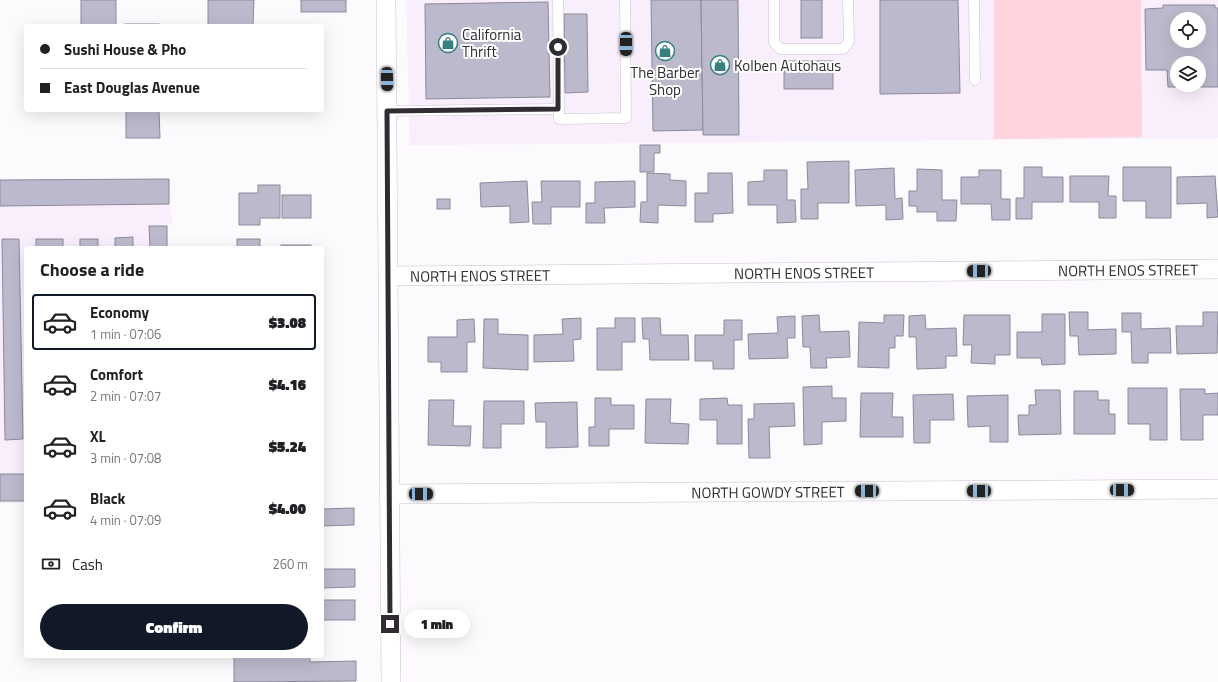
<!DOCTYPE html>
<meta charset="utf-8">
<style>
body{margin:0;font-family:"Titillium Web",sans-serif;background:#f2f2f2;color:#202124;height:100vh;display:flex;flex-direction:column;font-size:15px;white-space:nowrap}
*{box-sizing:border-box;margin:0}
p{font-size:13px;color:#757577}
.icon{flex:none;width:22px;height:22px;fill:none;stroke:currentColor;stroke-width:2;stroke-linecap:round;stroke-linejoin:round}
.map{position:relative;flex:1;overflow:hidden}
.drawer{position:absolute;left:24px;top:246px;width:300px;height:412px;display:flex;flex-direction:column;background:#fff;border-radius:4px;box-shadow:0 4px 16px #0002}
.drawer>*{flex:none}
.banner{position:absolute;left:24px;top:24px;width:300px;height:88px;border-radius:4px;box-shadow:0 4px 16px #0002;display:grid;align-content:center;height:88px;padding:0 16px;background:#fff}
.tools{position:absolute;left:1170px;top:12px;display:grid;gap:8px}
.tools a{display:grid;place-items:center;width:36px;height:36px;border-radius:50%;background:#fff;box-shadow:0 4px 16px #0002;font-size:20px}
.end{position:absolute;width:18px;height:18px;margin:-9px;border:5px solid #302c32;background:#fff;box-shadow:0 0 0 2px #fff}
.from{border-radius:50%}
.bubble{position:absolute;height:28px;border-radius:14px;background:#fff;box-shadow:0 4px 16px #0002;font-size:13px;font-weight:800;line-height:28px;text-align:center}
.car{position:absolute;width:12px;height:24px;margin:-12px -6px;border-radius:5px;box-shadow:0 0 3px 1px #0007;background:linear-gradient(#222 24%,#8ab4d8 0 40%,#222 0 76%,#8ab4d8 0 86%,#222 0)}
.banner b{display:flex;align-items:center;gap:14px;height:38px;font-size:15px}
.banner b+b{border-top:1px solid #e0e0e0}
.banner i{width:10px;height:10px;background:#202124}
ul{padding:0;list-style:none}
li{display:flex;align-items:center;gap:12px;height:56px;margin:0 8px 6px;padding:0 8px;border:2px solid transparent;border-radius:4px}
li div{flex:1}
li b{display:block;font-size:15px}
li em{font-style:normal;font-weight:800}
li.on{border-color:#111827}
li>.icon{width:36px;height:36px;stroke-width:1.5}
h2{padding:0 16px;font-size:18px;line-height:48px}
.pay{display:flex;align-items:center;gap:10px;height:44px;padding:0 16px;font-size:15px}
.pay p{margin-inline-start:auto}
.primary-button{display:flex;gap:8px;margin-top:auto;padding:8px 16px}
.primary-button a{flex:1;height:46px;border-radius:24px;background:#111827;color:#fff;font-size:16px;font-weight:800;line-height:46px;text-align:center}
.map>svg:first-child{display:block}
</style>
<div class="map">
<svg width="1218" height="682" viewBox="0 0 1218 682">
<rect width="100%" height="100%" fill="#fcfafd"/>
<g fill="#f8eefc" fill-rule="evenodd">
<path d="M406,0h812v138l-808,7zM1177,19h22v22h-22zM1177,63h22v22h-22z"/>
<polygon points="169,179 172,223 168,226 168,248 26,248 26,503 0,503 0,180"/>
</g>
<polygon fill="#ffd4de" points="994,0 1141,0 1142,137 994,139"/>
<g fill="#bbb9cb" stroke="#8b899a" fill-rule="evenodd">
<rect x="81" y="0" width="35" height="26"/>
<polygon points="208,0 254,0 253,26 208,26"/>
<rect x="301" y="0" width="45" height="12"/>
<polygon points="651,0 701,0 703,130 653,131"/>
<polygon points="701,0 738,0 739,135 703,135"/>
<rect x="801" y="0" width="21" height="38"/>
<polygon points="880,0 958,0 960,93 880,94"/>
<polygon points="548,2 550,97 426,99 425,4"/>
<path d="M1163,5h52v3h3v79h-50l-1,-17h-21l-1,-61 18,-1zM1177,19h22v22h-22zM1177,63h22v22h-22z"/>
<polygon points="564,14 587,14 588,92 565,93"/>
<rect x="125" y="24" width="34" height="2"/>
<rect x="784" y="61" width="49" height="28"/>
<polygon points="126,110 159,110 160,138 126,138"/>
<polygon points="640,145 660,145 660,153 654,153 654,172 640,172"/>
<polygon points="849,161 849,203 818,203 818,219 801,219 801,189 808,189 807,162"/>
<polygon points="1024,167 1042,167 1042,177 1063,177 1063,202 1032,202 1032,219 1016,219 1016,198 1024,198"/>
<polygon points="1123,167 1171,167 1171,218 1146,218 1146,201 1123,201"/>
<polygon points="894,168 895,199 902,198 903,219 886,220 886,205 856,206 855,170"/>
<polygon points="917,169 942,170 942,200 957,200 956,221 937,221 937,212 917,212 917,206 909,206 909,191 917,191"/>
<polygon points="764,170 787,170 787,200 795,200 796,222 777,223 777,205 748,205 748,182 764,181"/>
<polygon points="979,170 1001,170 1001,199 1010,199 1010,220 992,220 991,204 961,204 961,177 979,177"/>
<polygon points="647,173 670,174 670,180 686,181 686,206 658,205 658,223 640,222 641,202 647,202"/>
<polygon points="708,173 732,173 733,213 713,214 713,222 695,222 695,193 708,193"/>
<polygon points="1070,176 1109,176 1108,196 1116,196 1116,218 1099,218 1099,202 1070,202"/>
<polygon points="1215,176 1218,217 1207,218 1207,203 1177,204 1177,177"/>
<polygon points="169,179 169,204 0,206 0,180"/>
<polygon points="527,181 529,222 510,223 510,206 481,207 480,183"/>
<polygon points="541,181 580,181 580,207 551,207 551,224 533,224 532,202 542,202"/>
<polygon points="635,181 635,207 604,208 605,223 586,223 586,203 595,203 595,182"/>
<polygon points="258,185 280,185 280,218 260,218 260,225 239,225 239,193 258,193"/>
<rect x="282" y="195" width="29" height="23"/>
<rect x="437" y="199" width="13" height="10"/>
<polygon points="149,226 167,226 167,248 150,248"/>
<polygon points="133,237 133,248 115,248 115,238"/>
<polygon points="2,239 19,239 23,439 5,440"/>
<rect x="36" y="239" width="27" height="9"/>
<rect x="80" y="239" width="18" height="9"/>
<rect x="237" y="239" width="23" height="9"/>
<rect x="281" y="245" width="30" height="3"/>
<polygon points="1069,312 1088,312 1088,330 1116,329 1116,354 1079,355 1078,336 1070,336"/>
<polygon points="1203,312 1218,312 1217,353 1177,354 1176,326 1203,326"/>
<polygon points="1122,313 1141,313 1141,329 1170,328 1171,353 1148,353 1148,363 1132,363 1131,332 1122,332"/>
<polygon points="1042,314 1065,314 1065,364 1042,365 1041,358 1017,358 1017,332 1042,332"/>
<polygon points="819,315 820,332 849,331 850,357 826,358 827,368 811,368 810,347 803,347 802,316"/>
<polygon points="884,315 904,315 903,336 895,336 895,348 889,348 889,368 858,367 859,322 884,323"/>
<polygon points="925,315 926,329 956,328 957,356 946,356 946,368 917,369 916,337 909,337 909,316"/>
<polygon points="964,315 1010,315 1010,355 995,355 995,364 971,363 972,345 963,345"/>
<polygon points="795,316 795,338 787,338 788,358 749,359 748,334 778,333 777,317"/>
<polygon points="581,318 581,339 573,340 574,361 534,362 534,335 563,334 562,319"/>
<polygon points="615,318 635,318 635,342 622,342 622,370 597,370 597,328 615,328"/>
<polygon points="642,318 660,318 661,335 688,335 689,360 650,360 649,339 643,339"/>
<polygon points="474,319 475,342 467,342 467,372 441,372 441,362 428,362 428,337 457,337 457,320"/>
<polygon points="484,319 498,319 498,334 528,335 528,370 483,368"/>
<polygon points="724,320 742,320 742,340 734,340 734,369 713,369 713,361 695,361 695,335 724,335"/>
<polygon points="832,386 832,398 846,398 846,421 822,422 822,444 804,445 803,387"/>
<polygon points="1128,388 1167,388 1167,440 1150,440 1150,424 1128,424"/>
<polygon points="1180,389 1205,389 1205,394 1218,393 1218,415 1203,415 1203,440 1181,440"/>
<polygon points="1035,390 1060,390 1061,434 1019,435 1018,415 1029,415 1029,405 1036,405"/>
<polygon points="1074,391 1098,391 1098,400 1109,400 1109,414 1115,414 1115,434 1074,434"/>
<polygon points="861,393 893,393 892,417 903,417 903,437 860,437"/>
<polygon points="953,394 954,420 930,420 930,443 914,443 913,395"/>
<polygon points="1008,395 1008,442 990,442 990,426 968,427 967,396"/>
<polygon points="595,398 611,398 611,405 634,405 634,429 609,429 609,446 589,446 589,427 595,427"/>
<polygon points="727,398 728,405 742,405 742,444 717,444 717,420 700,420 700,399"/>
<polygon points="646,399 671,399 670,423 689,424 688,444 645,443"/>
<polygon points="429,400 454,400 453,426 471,426 470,446 428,445"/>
<polygon points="484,401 524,401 524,424 501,424 501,448 483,448"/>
<polygon points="577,402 578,447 546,448 546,422 536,422 535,403"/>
<polygon points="794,403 795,426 769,427 770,458 749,458 748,419 754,419 754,404"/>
<rect x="0" y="474" width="26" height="27"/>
<polygon points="354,508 354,525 322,526 322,509"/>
<polygon points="322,569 355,569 355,587 322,588"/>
<rect x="322" y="600" width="33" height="20"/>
<polygon points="234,656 310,656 310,662 356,661 356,681 234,682"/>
</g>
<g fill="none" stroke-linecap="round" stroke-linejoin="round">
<defs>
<g id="service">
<polyline points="558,0 559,119 626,118 625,0"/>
<polyline points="774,0 774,42 780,49 843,49 849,42 848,0"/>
<polyline points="974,0 975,80"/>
<polyline points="387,111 558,109"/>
</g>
<g id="minor">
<polyline points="386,0 391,682"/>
<path id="s1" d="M389,276l829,-7"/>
<path id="s2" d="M389,494l829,-5"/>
</g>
</defs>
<use href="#service" stroke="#cbc0d0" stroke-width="11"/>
<use href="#minor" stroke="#cbc0d0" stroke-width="20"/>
<use href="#service" stroke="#fff" stroke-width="10"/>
<use href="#minor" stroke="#fff" stroke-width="19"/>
</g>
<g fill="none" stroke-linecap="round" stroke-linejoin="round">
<polyline stroke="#302c32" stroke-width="5" points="390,624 387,111 558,109 558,47"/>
</g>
<defs>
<symbol id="shop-ring" viewBox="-11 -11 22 22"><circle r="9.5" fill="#fff" stroke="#378082" stroke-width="1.5"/><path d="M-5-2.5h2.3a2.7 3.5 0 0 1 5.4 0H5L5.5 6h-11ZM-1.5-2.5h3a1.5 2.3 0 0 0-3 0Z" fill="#378082"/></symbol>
</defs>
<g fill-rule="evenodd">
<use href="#shop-ring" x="437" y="32" width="22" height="22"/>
<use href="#shop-ring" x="654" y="40" width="22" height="22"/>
<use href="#shop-ring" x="709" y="54" width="22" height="22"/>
</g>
<g text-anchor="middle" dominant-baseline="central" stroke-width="4" stroke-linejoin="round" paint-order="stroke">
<g font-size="15" fill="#302c32" stroke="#fff" text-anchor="start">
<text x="462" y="34">California<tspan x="462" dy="17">Thrift</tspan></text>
<text x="734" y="65">Kolben Autohaus</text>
<text x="665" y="72" text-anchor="middle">The Barber<tspan x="665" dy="17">Shop</tspan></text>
</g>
<g font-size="15" fill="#302c32" stroke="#fff">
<text stroke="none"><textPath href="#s1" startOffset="739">NORTH ENOS STREET</textPath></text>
<text stroke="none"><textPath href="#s1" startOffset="415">NORTH ENOS STREET</textPath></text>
<text stroke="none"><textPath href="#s1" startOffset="91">NORTH ENOS STREET</textPath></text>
<text stroke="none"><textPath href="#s2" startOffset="379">NORTH GOWDY STREET</textPath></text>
</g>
</g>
</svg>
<div class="tools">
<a><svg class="icon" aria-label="locate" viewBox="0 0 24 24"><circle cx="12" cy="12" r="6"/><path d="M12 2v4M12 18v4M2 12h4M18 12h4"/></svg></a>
<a><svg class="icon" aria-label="layers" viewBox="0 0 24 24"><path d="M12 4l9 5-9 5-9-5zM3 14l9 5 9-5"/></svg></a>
</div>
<i class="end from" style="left:558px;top:47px"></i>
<i class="end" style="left:390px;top:624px"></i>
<div class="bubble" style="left:404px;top:610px;width:66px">1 min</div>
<i class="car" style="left:626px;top:44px;rotate:180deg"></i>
<i class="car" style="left:387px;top:79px;rotate:179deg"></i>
<i class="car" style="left:979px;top:271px;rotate:269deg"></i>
<i class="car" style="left:1122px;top:490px;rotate:90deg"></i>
<i class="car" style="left:867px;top:491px;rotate:270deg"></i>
<i class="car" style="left:979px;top:491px;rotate:270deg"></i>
<i class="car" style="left:421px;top:494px;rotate:90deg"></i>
<div class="banner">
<b><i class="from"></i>Sushi House &amp; Pho</b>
<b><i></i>East Douglas Avenue</b>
</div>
<section class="drawer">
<h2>Choose a ride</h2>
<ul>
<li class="on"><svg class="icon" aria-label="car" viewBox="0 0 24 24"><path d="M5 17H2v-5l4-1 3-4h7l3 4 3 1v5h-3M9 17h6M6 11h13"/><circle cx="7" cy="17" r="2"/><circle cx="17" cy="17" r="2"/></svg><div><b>Economy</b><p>1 min · 07:06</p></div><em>$3.08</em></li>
<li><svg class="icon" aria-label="car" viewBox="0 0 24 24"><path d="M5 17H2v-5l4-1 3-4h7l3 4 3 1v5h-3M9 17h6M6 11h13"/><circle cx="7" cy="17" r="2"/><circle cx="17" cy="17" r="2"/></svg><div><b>Comfort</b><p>2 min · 07:07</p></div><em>$4.16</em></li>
<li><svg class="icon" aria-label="car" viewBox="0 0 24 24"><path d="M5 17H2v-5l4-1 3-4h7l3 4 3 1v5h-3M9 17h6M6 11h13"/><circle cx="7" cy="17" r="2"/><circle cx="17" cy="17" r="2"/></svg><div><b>XL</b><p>3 min · 07:08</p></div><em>$5.24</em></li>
<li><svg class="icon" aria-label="car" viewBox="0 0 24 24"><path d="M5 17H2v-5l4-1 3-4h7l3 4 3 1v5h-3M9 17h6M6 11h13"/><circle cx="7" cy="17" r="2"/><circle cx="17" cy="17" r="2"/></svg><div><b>Black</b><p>4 min · 07:09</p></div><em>$4.00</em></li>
</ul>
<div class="pay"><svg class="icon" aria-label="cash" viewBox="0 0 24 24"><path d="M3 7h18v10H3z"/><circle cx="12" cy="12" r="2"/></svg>Cash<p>260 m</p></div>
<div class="primary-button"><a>Confirm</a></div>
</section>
</div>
